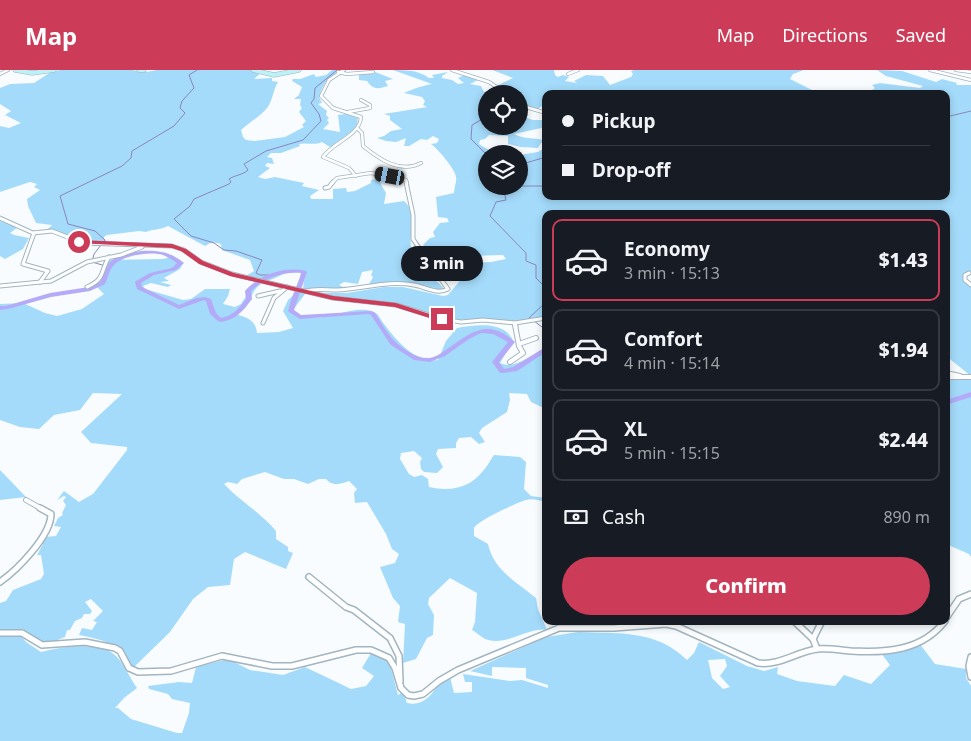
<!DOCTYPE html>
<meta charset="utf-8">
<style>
body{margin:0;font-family:"Noto Sans",sans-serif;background:#242831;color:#f1f3f6;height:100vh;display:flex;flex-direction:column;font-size:19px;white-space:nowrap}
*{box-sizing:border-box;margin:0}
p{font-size:16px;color:#9ea1a6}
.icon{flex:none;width:28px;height:28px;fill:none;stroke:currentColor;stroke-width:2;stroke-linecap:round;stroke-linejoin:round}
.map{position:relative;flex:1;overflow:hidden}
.side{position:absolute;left:542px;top:140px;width:408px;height:415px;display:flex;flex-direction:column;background:#171b24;border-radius:10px;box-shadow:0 2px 8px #0003}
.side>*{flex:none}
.banner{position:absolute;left:542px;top:20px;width:408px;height:110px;border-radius:10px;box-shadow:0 2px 8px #0003;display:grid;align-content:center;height:110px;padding:0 20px;background:#171b24}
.buttons{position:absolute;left:478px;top:15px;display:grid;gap:10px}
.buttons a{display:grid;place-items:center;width:50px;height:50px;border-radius:50%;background:#171b24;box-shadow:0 2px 8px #0003;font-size:25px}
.end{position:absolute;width:22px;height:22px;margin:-11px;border:6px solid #cc3c59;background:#fff;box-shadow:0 0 0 2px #fff}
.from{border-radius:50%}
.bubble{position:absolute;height:35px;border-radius:18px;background:#171b24;box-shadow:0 2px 8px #0003;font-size:16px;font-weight:800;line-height:35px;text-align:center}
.car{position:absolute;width:15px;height:30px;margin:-15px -8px;border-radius:6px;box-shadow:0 0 4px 1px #0007;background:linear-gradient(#222 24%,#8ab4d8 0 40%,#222 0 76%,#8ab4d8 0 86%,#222 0)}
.banner b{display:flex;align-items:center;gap:18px;height:48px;font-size:19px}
.banner b+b{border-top:1px solid #363941}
.banner i{width:12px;height:12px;background:#f1f3f6}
ul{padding:9px 0 0;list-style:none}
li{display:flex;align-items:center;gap:15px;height:82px;margin:0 10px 8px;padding:0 10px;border:2px solid #363941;border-radius:10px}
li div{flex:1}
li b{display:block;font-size:19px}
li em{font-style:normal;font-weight:800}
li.on{border-color:#cc3c59}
li>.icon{width:45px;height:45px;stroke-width:1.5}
.pay{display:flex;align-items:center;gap:12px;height:55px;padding:0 20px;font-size:19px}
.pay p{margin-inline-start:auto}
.action{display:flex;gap:10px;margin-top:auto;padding:10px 20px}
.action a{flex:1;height:58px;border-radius:30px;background:#cc3c59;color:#fff;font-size:20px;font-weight:800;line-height:58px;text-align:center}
header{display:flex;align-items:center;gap:30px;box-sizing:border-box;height:70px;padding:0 25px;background:#cc3c59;color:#fff}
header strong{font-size:24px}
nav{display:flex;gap:28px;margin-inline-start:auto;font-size:18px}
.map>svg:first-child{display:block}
</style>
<header>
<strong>Map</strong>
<nav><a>Map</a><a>Directions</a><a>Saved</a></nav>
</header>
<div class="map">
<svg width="971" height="671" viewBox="0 0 971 671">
<rect width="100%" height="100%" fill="#f8fcfe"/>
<g fill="#a4dbfa" fill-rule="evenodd">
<path d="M60,0h72l14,2 11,-2h96l8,3 -7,6 18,-1v3l6,1c-5,8 -5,18 -11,26 -7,9 -18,14 -26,22l2,7 3,3 9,1 30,-4 19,-10 -2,-2 4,-4 -7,-9 3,-4 -2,-3 1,-6h-7l5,-4 3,-8 -10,-6 1,-2h7l14,-5 2,3 10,-2 6,-5h13c-14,4 -23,13 -26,27l3,6 -4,1 9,7 -1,4 3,3 -2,2 2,3 -6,6 17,3 -2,-17 8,-1 12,4 -1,7 2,1 -29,21 -8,-5c-9,4 -15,0 -23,2l1,2 -19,7h-10l-4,4 5,1 2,6 -7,-1 -2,3 5,2 -12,9 7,2 10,-2 29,6 -2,3 17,4 -9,6 1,3h22v-10l13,-1 1,4 8,-1 16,-8v-3l7,-1 8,14 -2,11 20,-3c13,10 5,33 7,46 1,13 25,32 34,43l-4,3 -19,-5 -5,-5h-28l-21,3 5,-9 -2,-2 2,-5 -11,2 -4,12 -14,-2 -5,3 6,3 -42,1 2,-16c-14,-8 -26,6 -39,8 -5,1 -15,-4 -20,-5l8,-5 -4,-11 -28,-10 -1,-6 -9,-2 -7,4 -37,-20c-8,4 -15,3 -22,6l-7,-1 -32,4 -3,2v3l4,1 -3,3 -21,1 -17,-9 -21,-5 6,-6 -16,-2 -8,-17 -1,-7 13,-9 -6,-3 3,-3 -7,-2 -30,10v-66l9,2 12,-5 -16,-8 6,-4 -11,-7v-16l10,-4 24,-1 17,-11z"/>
<path d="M393,0c14,0 25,0 36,8h5l-2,-3 16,-3 -6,4v2l10,2 6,4 6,-1 -6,-5 8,-4 12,6 -8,4 11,2 3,6 10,-3 5,1 1,4h-14v32h33v-11l14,5h13v7l-32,7c10,6 22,3 32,7l-5,2 -3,5 -17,-1 -13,-3v-8l-19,-1 -4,4 -5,1 -1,4 16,10h-9v32h33v-31l19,-3 8,-5v49h400v-102h-65l-9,-4 3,-2 -3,-3 8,-2 40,5 3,-2 -37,-10 -9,-6 25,1 34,11 6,-3 15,4 -1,2h15v188l-6,4 6,8v91l-25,-20v-142h-400v103l-30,4 -34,-2 -27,1 -30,-6 -27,-9 -58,-7 -19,-5h26l37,-6h19l40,9 5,-1 15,-18 -8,-8 8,-6 28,-1 15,-3 -3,-4 -35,1 -11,4 -14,-4 -4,2 -11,-2 7,-3 -12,-8 7,-7 5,-1 -2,-5 7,-9 9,-1 -2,-4 -9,-1 -2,-20 18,-4c0,-6 3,-11 2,-16 0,-7 -19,-29 -25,-33l6,-1 2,-4 -6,-3 -6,4 -6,-1 -12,7h-5l2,-8 -10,4 -10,-1 -9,-3 7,-2 7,-5 11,-2 -12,-9v-4l-6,-2 43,-7 -4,-2 2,-4 -3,-4 -18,-4c9,-4 17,-7 28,-9z"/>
<polygon points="492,0 554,0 555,5 558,7 563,5 569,7 565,11 577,13 574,11 586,5 603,6 610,15 631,7 633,4 631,1 634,0 804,0 793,4 790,9 820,24 546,24 546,33 538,39 525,36 519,30 519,24 510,24 506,19 496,16 513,8"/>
<path d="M375,2l18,7 -8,2 3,5c-10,3 -15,4 -21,-5l-8,-1v-6z"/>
<polygon points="0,151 18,157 10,163 14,165 29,168 23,179 5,189 0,186"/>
<path d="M170,187l13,6 -3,6 -16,9 5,3 -9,1 11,3 -3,2 -17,-4 -8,3 2,3 38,11 8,-1 14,-10h25l-2,7 -5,8 12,3 6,-3 13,-20h7c-13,9 -7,21 -26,30 11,3 21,6 22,19l22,-1 14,-4 -10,-17 5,-11 10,-9 7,3 -12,16c23,21 56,-8 81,2 5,2 6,7 10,12 12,16 32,40 54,36l8,-19 11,-13c17,-3 48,-8 56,13l-13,22c15,7 33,-9 46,-16v62l-15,-7 -4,-8 -18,-1 1,7 -3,12 -25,16 -3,5 6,9 -6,2 -8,-7 -12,1 -3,5v5l-18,1 -2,5 7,13 -6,6 -13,-1 -3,-3 -1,-7 2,-4 -8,-7 -13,2 -1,6 9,15 5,3 8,-2 6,4 1,8c21,5 41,1 54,-16 5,-5 7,-11 11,-16l26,2 6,5 -2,27 7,7 15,2v4c-6,-1 -13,-4 -20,-2 -8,2 -49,21 -52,28 0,1 0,7 0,8l14,8c6,27 29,38 48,54l2,11 9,21c-21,-3 -40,17 -62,9 -4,-2 -9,-7 -13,-9l3,-8 2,-29 -27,-15 -21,20 -1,6 6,11 -1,20 -6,3 -11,21 -13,4 2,-39 -7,-2 2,-16 -7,-8 -13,-31 15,-4 4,-9 -7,-5 -6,-15 -19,-32 -12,1 -1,-10 3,-4 -8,-8c-9,3 -16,6 -23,-2h-7l-11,5 -14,-5h-10l-19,-7 -23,7 -5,5 -9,-2 -4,2c16,17 37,29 52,47v8l12,8v4l5,2 -7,16 -41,-17 -11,7 -4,26 -22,2 -15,12 -23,33 -39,38c-15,-27 -22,-29 -52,-35l3,-7 10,2 5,-8 -4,-1 10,-10 -12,-12 -6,3 7,9 -2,3h-6l-2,4 -7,3 -5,9h-3l-2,7 -18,7h-8l-16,-15h-23v-26l6,-2 7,-11 28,-11 3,-5 -3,-19h-4l6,-11 -3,-1 5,-6 11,-1 5,-9 -7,-1 4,-8 5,-3 -1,-2 4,-8 -3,-4 3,-4 -2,-1 -7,4 7,-9 15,11 14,-8 34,-44v-3l-36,-4 -10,-11 41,-38 -29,-1 -13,17 -26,5 -15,14 -19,-2 -20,-7v-116l23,-1 22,10 12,3 25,-7 22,-15 -7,-7c8,-6 13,-18 10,-27l56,-1z"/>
<polygon points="946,307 971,309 971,487 969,484 946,474"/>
<polygon points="0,400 26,427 0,430"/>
<path d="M578,562c42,2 77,-3 109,28l7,-7 5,-11 48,24 17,5 14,-4 -1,7 20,7 38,5 9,-11 27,9 19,-19 -9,-12 38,-10 16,21 31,5v9l5,8v55h-971v-107l20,1 6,7 15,10c20,-5 61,-13 77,6 7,8 12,20 19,30l-13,10 -9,10h3l13,11 46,14h5l7,-20 1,-10 -18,-4 -4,-5 -19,-5 -1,-3 31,-4 13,1 4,-16 32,-8 22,11 33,5 22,-8 46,22 15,-3 8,-10 -12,-8 9,-15 18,8 9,34 5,-3 4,11c16,4 26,-9 33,-22l10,-4 4,16 18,-1v-10h-7l-2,-8 47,7 12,-1 26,8v-3l-22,-7v-10l-34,-1v9l-22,-5 76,-34zM725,589l2,7 -7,10 10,11 -7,2 -11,-11 -4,-18z"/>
</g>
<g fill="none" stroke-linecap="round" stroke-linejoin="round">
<g stroke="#8a86bd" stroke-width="1">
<polyline points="658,24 664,22"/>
<polyline points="486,47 472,55 471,69 486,84"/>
<polyline points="946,47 971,41"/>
<polyline points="519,95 546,87"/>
<polyline points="500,116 503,118 506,130 496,132 490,146 526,183 526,191 536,195 536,208 546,218"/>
<polyline points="506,116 546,116"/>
<polyline points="104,172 105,170 95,161 68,154 60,126 122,96 131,88 132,81 174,56 185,43 180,38 182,31 194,18 189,5 197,0"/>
<polyline points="101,175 94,184 92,192 109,197"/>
<path d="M275,205h-15l-4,-2 6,-13 -26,-9 -12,-1 -10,-7 -23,-7 -17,-17 16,-13 4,-7 35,-15 2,-2 -2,-3c6,-4 14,-4 19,-9l-4,-6 22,-13 37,-11 18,-19 -2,-7 -8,-11 3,-4 1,-11 22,-18"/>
<polyline points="529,248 546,232"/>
<polyline points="534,251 546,260"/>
</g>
<g fill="#b4abf8" fill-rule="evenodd">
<path d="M141,181c17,-1 30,1 43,12l-8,7 -22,5 -13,8 1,4 37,18c11,-4 21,-11 32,-6l5,14 5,5c12,-2 18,-10 25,-19l-1,-8c15,-17 40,-25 61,-20l1,1 -13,38 7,5 70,-4 4,2c7,10 13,23 23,31 8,7 20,15 31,14 8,-1 15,-7 21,-11 23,-17 40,-28 65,-5l-16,20 5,7 9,-2 31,-19 2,-1v5l-29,19 -15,2h-2l-8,-11 16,-20 -15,-8 -12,-1 -12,6 -24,17 -15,6 -16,-2 -20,-13 -4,-3 -19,-29 -3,-1 -68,5 -11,-7 -1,-1 3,-11 9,-23 1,-4c-18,-2 -38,6 -50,18l1,8c-9,12 -16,21 -32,23l-2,-1 -8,-7 -4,-13 -2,-1 -25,9 -42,-20 -2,-7 1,-1 14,-8 22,-5 5,-5c-4,-3 -9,-6 -14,-8 -12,-4 -41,0 -50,11 -4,4 -5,12 -8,18l-15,7 -39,6 -43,12 -8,1v-4h6l44,-13 39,-6 11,-5c2,-5 4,-11 7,-16 6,-11 23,-13 34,-15z"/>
<polygon points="971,322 971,327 946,335 946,330"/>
</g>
<defs>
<g id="street-far3">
<path d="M344,0l-15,10 -8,16 12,12 28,9c-1,19 -28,25 -38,40l26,11 7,8"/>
<polyline points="452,0 489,12 507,24"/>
<polyline points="930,0 971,10"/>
<polyline points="956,0 971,2"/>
<polyline points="338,2 347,4 373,2"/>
<polyline points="0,4 8,0"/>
<polyline points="568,4 578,0"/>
<polyline points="519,32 526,37 546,43"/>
<polyline points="348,42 370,38 370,35 361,30"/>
<path d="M358,59l4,4 1,13c16,13 37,28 58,17"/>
<polyline points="332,113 337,108 371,103 406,110 407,113"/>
</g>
<g id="street-far2">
<polyline points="325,118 329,117 333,112"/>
<polyline points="0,148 33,163 52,161 83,173 172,176 184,180 201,192 232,204 333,228 396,235 442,249 461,252 483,250 515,253 546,248"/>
<polyline points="34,163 23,194 48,201 40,212"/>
<polyline points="969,203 965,205 965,210 971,215"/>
<polyline points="0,216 51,211 87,192 121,185 142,177"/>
<path d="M87,217c19,-8 13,-16 22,-30"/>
<path d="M306,221c10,-3 20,-1 31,-1 26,-1 51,-10 77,-5 12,2 23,10 34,4l-14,-19 -16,-16 1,-6 -6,-9v-24l-7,-33"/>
<polyline points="258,226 280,221"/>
<polyline points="263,253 274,228 287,217"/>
<polyline points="515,253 516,257"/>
</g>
<g id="street-far1">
<polyline points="519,274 536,268"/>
<polyline points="510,292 523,283 519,276 515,255"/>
<polyline points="946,303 960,306"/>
<polyline points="946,307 971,307"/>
<polyline points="26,430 42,439"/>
</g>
<g id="street">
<polyline points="309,507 346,537 354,540 390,568 399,586 400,611"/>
<path d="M0,512c17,-12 51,-46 51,-68l-11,-6"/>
<polyline points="946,548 959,529 971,524"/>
<polyline points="794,551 813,569"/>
<path d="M0,563h22l20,12 43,-3 30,6 5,3 9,17 9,4 33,-1 51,-15 50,10h20l64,-16h15l18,8 6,10 6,20 7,7 6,1 9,-2 16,-13 19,-11 101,-42h55l52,-4 10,2 82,37c21,3 38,-11 59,-14 11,-1 23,1 34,2 35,2 71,0 94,-30"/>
<polyline points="817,579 813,569 822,551"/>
<polyline points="971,587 969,596 971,607"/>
</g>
<g id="secondary">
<polyline points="15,0 32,3 54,0"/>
<polyline points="139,0 144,0"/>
<polyline points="253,0 274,5 299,0"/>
</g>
</defs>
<use href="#street-far3" stroke="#a2b5c0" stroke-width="4"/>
<use href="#street-far2" stroke="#a2b5c0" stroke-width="5"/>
<use href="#street-far1" stroke="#a2b5c0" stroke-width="6"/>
<use href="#street" stroke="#a2b5c0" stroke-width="8"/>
<use href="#secondary" stroke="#a2b5c0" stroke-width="5"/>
<use href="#street-far3" stroke="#fff" stroke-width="2.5"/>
<use href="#street-far2" stroke="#fff" stroke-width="3"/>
<use href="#street-far1" stroke="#fff" stroke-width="4"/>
<use href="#street" stroke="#fff" stroke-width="5"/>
<use href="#secondary" stroke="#bcf1f6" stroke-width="4"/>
</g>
<polygon fill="#cc3c59" points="79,170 172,174 186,179 203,191 234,203 333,226 396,233 445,249 442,252 395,237 333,230 230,206 199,194 181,181 172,178 77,173 77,171"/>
</svg>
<div class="buttons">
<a><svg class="icon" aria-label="locate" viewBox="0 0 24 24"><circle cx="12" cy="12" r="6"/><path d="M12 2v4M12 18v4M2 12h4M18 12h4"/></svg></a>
<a><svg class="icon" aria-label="layers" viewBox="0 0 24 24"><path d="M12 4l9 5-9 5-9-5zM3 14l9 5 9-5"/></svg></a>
</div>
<i class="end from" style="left:79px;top:172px"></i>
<i class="end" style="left:442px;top:249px"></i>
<div class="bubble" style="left:401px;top:176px;width:82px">3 min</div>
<i class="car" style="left:390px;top:106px;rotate:281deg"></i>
<div class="banner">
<b><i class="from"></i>Pickup</b>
<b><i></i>Drop-off</b>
</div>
<section class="side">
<ul>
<li class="on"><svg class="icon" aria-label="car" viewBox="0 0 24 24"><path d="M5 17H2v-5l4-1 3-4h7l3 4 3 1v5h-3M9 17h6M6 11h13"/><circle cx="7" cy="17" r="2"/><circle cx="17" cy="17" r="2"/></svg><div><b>Economy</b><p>3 min · 15:13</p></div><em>$1.43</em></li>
<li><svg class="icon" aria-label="car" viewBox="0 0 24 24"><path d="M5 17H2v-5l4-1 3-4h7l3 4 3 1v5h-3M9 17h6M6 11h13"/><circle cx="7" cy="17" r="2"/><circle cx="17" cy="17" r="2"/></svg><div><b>Comfort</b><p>4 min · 15:14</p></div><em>$1.94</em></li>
<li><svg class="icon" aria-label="car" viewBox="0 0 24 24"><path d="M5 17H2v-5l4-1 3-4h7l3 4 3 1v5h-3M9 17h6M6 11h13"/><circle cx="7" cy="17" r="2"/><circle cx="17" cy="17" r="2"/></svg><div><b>XL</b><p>5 min · 15:15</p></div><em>$2.44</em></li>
</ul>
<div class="pay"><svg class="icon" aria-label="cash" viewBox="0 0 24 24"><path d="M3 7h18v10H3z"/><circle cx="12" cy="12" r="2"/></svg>Cash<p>890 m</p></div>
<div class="action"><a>Confirm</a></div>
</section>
</div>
